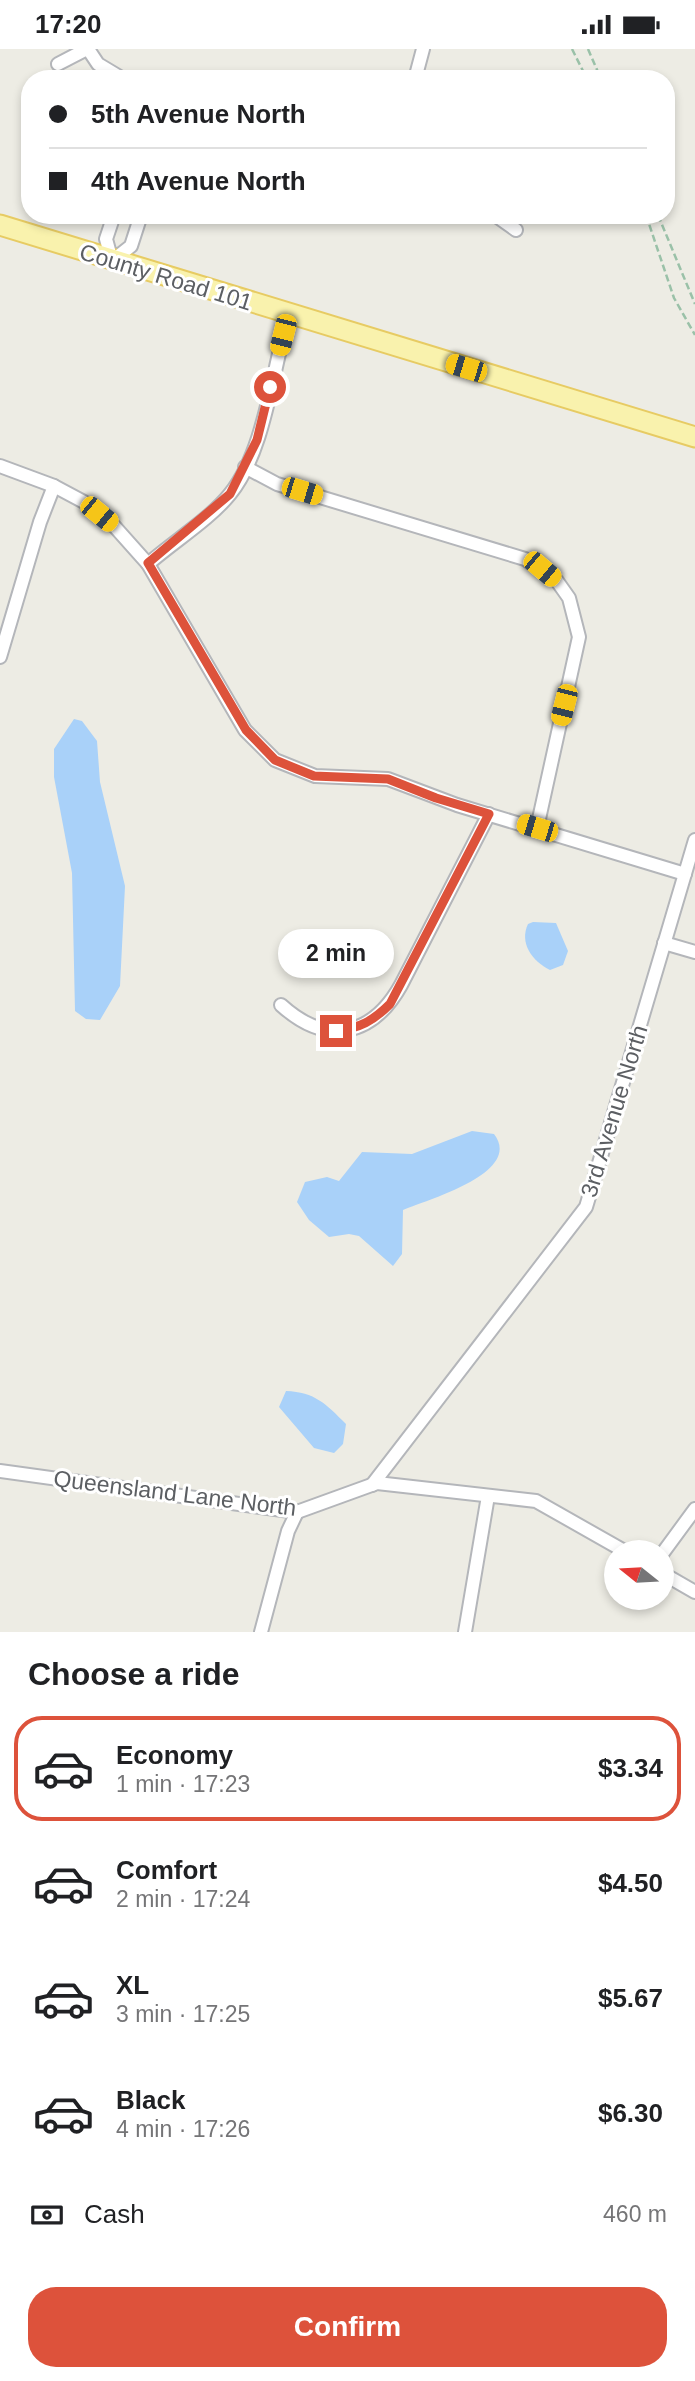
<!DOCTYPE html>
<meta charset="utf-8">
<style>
body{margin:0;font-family:Helvetica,sans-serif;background:#f2f2f2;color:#202124;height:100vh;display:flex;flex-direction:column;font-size:26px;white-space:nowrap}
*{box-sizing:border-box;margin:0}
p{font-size:23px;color:#757577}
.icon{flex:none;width:38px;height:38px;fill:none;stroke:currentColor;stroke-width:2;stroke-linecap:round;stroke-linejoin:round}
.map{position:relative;height:1583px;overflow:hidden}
.details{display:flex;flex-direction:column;background:#fff;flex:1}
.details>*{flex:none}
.top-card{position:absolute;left:21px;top:21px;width:654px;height:154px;border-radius:28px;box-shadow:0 4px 10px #0003;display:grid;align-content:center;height:154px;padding:0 28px;background:#fff}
.needle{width:46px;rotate:288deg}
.controls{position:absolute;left:604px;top:1491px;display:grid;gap:14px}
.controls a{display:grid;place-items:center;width:70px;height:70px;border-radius:50%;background:#fff;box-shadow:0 4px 10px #0003;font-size:35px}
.end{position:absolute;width:32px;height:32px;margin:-16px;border:9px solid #dd523b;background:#fff;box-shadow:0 0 0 4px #fff}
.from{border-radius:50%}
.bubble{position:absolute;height:49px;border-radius:24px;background:#fff;box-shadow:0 4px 10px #0003;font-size:23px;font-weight:700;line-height:49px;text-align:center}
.car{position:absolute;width:21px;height:42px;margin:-21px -10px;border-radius:9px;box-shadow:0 0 5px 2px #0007;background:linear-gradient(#f5c518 24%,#345 0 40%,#f5c518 0 76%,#345 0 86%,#f5c518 0)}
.top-card b{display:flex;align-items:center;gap:24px;height:66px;font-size:26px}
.top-card b+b{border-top:2px solid #e0e0e0}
.top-card i{width:18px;height:18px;background:#202124}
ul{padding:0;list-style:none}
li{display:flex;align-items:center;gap:21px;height:105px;margin:0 14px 10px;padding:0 14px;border:4px solid transparent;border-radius:28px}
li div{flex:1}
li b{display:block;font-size:26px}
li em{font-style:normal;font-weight:700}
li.selected{border-color:#dd523b}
li>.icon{width:63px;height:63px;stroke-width:1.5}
h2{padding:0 28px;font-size:32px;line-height:84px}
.pay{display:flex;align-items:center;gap:18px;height:77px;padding:0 28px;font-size:26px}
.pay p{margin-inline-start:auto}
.primary-button{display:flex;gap:14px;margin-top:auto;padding:14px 28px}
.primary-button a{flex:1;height:80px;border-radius:28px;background:#dd523b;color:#fff;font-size:28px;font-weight:700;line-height:80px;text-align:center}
.status{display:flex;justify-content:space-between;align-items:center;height:49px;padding:0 35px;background:#fff;direction:ltr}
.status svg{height:19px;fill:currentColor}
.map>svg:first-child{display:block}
</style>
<div class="status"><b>17:20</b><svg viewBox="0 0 49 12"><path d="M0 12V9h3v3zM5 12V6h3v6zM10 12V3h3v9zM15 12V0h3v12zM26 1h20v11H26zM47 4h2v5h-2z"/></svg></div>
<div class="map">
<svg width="695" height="1583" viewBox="0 0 695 1583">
<rect width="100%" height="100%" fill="#edece4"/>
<g fill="#a9d1f9">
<polygon points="74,670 82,672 97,692 100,733 125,837 120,937 100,971 86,970 75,962 72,824 54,728 54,700"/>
<path d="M533,873l23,1 12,28 -5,14 -13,5c-18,-9 -31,-27 -22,-46z"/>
<path d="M472,1082l22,3c30,39 -68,66 -91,76l-1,44 -9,12 -34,-30 -10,-2 -20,3 -20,-17 -12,-18 8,-20 22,-5 12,4 23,-29 50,2z"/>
<path d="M286,1342c29,1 40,13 60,33l-3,20 -9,9 -20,-5 -35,-41z"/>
</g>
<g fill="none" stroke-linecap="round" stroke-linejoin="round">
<defs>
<g id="street">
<polyline points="88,0 98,15 123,30"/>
<polyline points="58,15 87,0"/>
<polyline points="415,30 423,0"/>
<polyline points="114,166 106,190 112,212 131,197 141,166"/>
<polyline points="495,166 516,181"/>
<polyline points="0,417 54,437 84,453 115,478 148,515 245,681 275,711 315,727 388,730 457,756 685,825"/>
<polyline points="245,418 277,435 525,510 557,532 569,549 579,588 537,779"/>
<path d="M148,515c25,-22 62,-45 82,-70 36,-45 42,-125 59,-179"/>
<polyline points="0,608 40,473 54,437"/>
<polyline points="664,894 695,903"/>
<path d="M281,956c45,41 91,32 120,-20l88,-171"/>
<polyline points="0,1422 297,1463 377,1434 536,1452 626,1503"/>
<polyline points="372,1436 586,1158 695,791"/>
<polyline points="662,1505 695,1460"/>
<polyline points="662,1524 695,1543"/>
<polyline points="261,1583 288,1482 297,1463"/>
<polyline points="465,1583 488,1447"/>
</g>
<polyline id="primary" points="0,176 695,388"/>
</defs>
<use href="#street" stroke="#b4b6ba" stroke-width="16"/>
<use href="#primary" stroke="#e7cb63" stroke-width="23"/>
<g stroke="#9ac1a8" stroke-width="2.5" stroke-dasharray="7 3.5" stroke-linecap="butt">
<polyline points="572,0 587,30"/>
<polyline points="588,0 601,30"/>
<polyline points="646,166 674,249 695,286"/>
<polyline points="658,166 695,255"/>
</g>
<use href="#street" stroke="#fff" stroke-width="12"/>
<use href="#primary" stroke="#f9f2ad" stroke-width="19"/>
</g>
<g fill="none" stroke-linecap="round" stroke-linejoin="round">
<path stroke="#dd523b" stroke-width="9" d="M270,338l-13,53 -27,54 -82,69 98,167 29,30 39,16 74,3 48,19 53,16 -99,190c-17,17 -30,24 -54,27"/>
</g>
<g text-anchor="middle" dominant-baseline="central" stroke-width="6" stroke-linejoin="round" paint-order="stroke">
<g font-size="23" fill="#5c5f63" stroke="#fff">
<text transform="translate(166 228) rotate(17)">County Road 101</text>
<text transform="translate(614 1062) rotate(-73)">3rd Avenue North</text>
<text transform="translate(175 1444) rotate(7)">Queensland Lane North</text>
</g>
</g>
</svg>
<div class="controls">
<a><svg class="needle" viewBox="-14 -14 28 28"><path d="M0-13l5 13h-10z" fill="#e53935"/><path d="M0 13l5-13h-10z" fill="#757577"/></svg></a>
</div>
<i class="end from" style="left:270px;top:338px"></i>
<i class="end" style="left:336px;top:982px"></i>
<div class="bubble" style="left:278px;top:880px;width:116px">2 min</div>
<i class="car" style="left:283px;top:286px;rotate:194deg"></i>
<i class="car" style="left:466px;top:319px;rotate:287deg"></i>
<i class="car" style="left:302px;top:442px;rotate:107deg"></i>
<i class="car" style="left:99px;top:465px;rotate:129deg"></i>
<i class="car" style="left:542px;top:520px;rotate:130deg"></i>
<i class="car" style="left:564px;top:656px;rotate:194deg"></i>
<i class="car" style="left:537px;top:779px;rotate:287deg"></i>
<div class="top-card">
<b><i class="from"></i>5th Avenue North</b>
<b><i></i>4th Avenue North</b>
</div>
</div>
<section class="details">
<h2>Choose a ride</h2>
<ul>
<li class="selected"><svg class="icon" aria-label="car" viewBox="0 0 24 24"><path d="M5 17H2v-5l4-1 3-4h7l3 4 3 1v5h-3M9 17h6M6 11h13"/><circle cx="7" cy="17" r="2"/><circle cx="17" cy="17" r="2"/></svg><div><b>Economy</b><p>1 min · 17:23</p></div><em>$3.34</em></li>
<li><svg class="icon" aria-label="car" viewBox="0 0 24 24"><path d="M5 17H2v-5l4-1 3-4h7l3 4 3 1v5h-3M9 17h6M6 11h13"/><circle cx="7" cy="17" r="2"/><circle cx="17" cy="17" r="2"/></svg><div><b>Comfort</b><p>2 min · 17:24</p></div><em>$4.50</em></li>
<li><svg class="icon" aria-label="car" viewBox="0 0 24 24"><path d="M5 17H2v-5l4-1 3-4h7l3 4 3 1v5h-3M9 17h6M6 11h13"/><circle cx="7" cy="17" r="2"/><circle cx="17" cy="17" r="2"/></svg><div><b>XL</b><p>3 min · 17:25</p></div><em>$5.67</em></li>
<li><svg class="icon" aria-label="car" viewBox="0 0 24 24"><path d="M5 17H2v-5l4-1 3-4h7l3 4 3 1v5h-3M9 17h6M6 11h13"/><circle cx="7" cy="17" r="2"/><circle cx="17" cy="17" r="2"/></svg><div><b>Black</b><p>4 min · 17:26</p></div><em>$6.30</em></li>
</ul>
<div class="pay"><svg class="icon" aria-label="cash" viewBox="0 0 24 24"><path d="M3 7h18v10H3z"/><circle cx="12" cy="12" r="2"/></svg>Cash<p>460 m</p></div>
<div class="primary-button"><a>Confirm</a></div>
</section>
